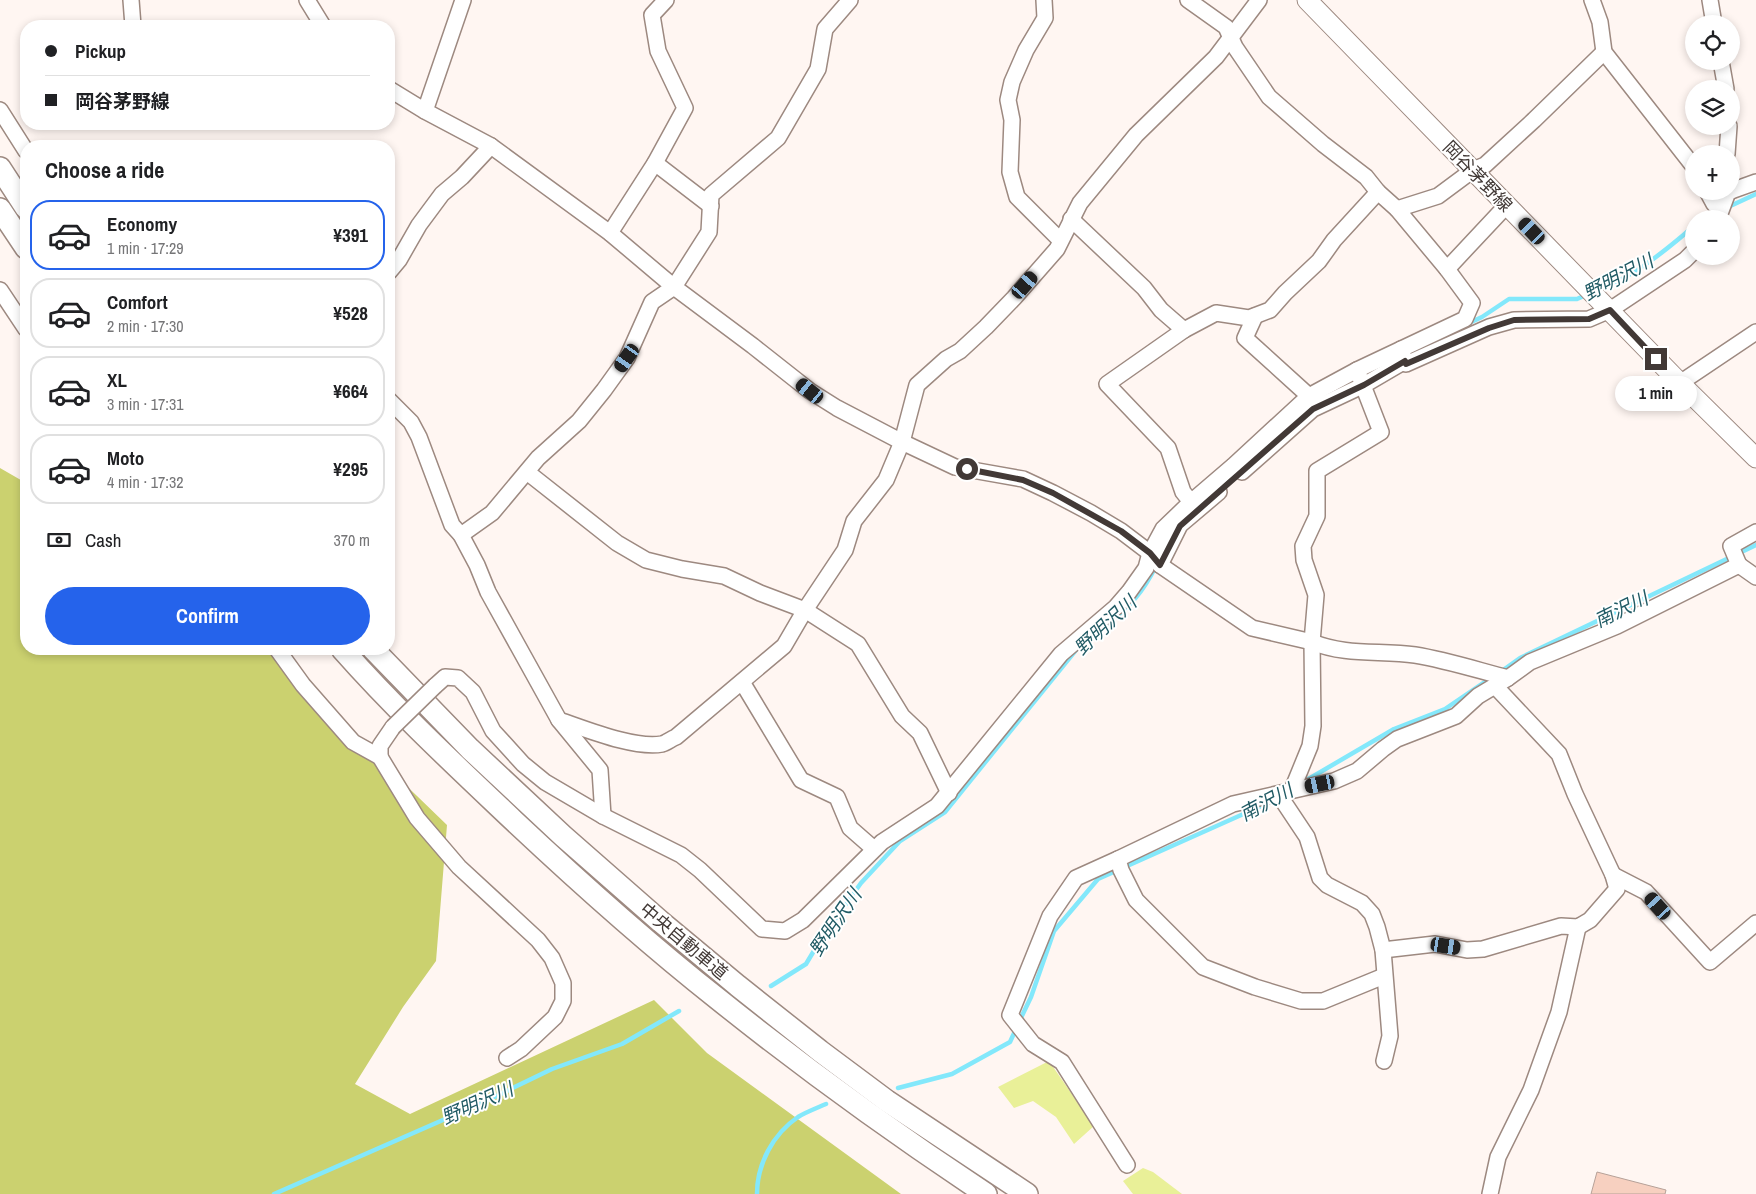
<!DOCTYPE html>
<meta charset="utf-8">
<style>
body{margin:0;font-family:"Archivo Narrow","Noto Sans JP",sans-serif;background:#f6f6f6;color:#202124;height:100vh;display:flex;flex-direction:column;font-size:19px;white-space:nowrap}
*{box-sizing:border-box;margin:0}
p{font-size:16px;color:#757577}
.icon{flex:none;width:28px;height:28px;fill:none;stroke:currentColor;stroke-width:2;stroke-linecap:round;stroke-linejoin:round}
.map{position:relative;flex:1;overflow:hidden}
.panel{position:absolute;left:20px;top:140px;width:375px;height:515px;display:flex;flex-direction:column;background:#fff;border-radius:20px;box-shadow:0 2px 8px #0003}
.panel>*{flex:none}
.top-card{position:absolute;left:20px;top:20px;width:375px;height:110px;border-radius:20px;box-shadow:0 2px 8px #0003;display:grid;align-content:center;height:110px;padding:0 25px;background:#fff}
.controls{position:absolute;left:1685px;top:15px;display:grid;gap:10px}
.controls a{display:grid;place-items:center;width:55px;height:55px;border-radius:50%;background:#fff;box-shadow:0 2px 8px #0003;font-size:25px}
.end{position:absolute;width:22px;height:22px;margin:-11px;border:6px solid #423936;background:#fff;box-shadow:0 0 0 2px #fff}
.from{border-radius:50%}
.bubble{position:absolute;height:35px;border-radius:18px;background:#fff;box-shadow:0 2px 8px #0003;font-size:16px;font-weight:700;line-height:35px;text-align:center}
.car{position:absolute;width:15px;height:30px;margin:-15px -8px;border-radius:6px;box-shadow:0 0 4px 1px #0007;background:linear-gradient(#222 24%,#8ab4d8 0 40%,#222 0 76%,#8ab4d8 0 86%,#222 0)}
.top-card b{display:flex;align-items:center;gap:18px;height:48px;font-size:19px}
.top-card b+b{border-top:1px solid #e0e0e0}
.top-card i{width:12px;height:12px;background:#202124}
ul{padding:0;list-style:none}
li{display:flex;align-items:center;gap:15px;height:70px;margin:0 10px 8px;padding:0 15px;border:2px solid #e0e0e0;border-radius:20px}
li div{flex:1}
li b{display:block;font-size:19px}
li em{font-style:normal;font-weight:700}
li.on{border-color:#2563eb}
li>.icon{width:45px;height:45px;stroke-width:1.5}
h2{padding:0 25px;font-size:22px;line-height:60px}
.pay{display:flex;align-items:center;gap:12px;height:55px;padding:0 25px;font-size:19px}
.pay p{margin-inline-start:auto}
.primary-button{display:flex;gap:10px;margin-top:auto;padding:10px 25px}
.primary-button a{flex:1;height:58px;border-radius:30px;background:#2563eb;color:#fff;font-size:20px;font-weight:700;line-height:58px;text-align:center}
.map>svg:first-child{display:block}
</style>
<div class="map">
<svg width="1756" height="1194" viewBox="0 0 1756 1194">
<rect width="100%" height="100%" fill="#fff6f2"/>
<g fill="#e9f098">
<polygon points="1049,1061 1094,1126 1074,1144 1056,1117 1033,1101 1014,1108 998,1087"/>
<polygon points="1143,1168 1153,1172 1182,1194 1133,1194 1123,1181"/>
</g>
<polygon fill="#cbd16f" points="0,468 26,483 26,649 265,649 447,825 436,961 403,1007 355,1084 410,1114 654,1000 707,1053 901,1194 0,1194"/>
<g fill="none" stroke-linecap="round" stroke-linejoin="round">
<g stroke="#83e8fb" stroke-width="4.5">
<polyline points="1726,208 1756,194"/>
<polyline points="1703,219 1717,212"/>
<path d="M1596,291c37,-14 68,-39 98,-65"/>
<polyline points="1467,324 1482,317 1509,299 1577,299 1586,295"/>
<polyline points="1415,353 1429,344"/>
<polyline points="1220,489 1240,473"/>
<path d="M1107,624c23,-17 36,-32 49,-58"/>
<polyline points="1499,673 1520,658 1756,545"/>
<polyline points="1305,781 1394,729 1445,709 1492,677"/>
<polyline points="771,986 806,964 821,939 861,883 900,841 945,812 1076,650"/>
<polyline points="1019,1022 1031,997 1054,931 1098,879 1268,803"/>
<polyline points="898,1088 952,1074 1010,1042 1016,1029"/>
<polyline points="274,1194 484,1102 552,1069 622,1044 679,1011"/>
<path d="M757,1194c0,-30 16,-60 41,-77 8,-5 19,-9 28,-13"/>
</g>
</g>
<polygon fill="#f7d0c0" stroke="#b6a198" points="1597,1172 1666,1190 1665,1194 1591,1194"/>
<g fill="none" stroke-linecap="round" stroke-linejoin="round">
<defs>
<g id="minor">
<polyline points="131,0 133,26"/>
<polyline points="307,0 323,26"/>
<polyline points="1044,0 1045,18 1026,50 1012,82 1008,100 1012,120 1010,172 1017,197 1060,240"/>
<polyline points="1188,0 1226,27 1235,47 1269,97 1323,144 1366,177 1378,192 1397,209"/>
<polyline points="1592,0 1600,22 1604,52 1694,167"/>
<polyline points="1710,0 1714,24"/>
<polyline points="1721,61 1726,89"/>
<path d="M389,89l36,22 66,35 119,87 64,54 79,59 57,45 27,17 65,34 53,25 68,12 30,14 38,20 30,18 29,22 10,12 92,63 60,14c34,14 69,8 103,13 31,5 62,15 93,23"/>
<polyline points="0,110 26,151"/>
<polyline points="425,111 463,0"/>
<polyline points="1727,154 1729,126"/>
<polyline points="655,163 711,206"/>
<polyline points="1707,191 1714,204 1728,192 1731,191"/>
<polyline points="1731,191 1756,182"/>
<polyline points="1071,219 1144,288 1161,310 1184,330 1216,313 1249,318 1270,310 1285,293 1319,261 1334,240 1378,192"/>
<polyline points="1718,219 1728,192"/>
<polyline points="610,233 655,163 685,108 658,51 652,15 666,0"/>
<polyline points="1447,269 1507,205"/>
<polyline points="389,272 399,260 419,225 442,194 462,177 491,146"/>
<polyline points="0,290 26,329"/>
<polyline points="1255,316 1245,338 1309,396"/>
<polyline points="1184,330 1107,384 1168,448 1183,492 1191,502"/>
<polyline points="1401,349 1406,364 1489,327 1514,320 1589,319 1610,310 1685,260 1694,251"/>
<polyline points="1680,383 1756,332"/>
<polyline points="389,400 411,422 419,437 452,525 461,535 477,565 488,592 559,720 600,770 603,816"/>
<polyline points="527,472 617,543 646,560 682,569 724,576 760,593 805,610 858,644 902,716 920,733 949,793"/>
<polyline points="1242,472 1313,409 1364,385 1405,361"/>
<polyline points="461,535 492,513 538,458 579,421 604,390 627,358 652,302 674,287 709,232 711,195 778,138 818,69 825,29 850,0"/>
<polyline points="1160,565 1180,525 1219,492"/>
<polyline points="1739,565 1756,577"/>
<polyline points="277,649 303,685 353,742 380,757 417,818 459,867 538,940 552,958 563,983 563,1001 555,1017 521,1049 507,1058"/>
<polyline points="742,682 801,780 837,797 850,828 874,849"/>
<polyline points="435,686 445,677 458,678 473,692 493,731 523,764 545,782 603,816 681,855 700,870 762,929 785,931 803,920 882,842 937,806 1061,654 1116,607 1129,592 1146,568 1150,553 1163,529 1191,502 1233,466 1297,407 1309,396 1357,370 1465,319 1472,303 1447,269 1397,209 1438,196 1473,170 1485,165 1534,120 1604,52"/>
<path d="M559,720c27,9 75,29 103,24 4,-1 9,-5 14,-7l108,-91 21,-36 40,-60 9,-29 32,-41 16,-38 15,-57 29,-26 14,-8 26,-24 28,-29 43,-49 23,-46 56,-68 80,-78 43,-57"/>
<polyline points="380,757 380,746 393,727"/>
<polyline points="1292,790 1310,746 1313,726 1312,642 1316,595 1304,560 1303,546 1317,516 1317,471 1381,432 1357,370"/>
<polyline points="1285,792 1283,801 1307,837 1320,878 1327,885 1362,903 1372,914 1377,927 1383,950 1390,1036 1384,1061"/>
<polyline points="1118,859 1076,878 1050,916 1010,1015 1033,1044 1062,1062 1127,1165"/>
<polyline points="1613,875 1646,892 1710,962 1756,923"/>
<polyline points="1383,950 1435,944 1467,950 1483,949 1561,926 1578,927 1590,920 1617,889 1613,875 1575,794 1559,754 1495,686"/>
<polyline points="1384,976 1323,1001 1301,1001 1255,987 1203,967 1136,900 1121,870 1118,859 1233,804 1334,781 1357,771 1383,749 1397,739 1456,716 1478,696 1508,678 1530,662 1617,626 1739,565 1731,546 1756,532"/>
<polyline points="1490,1194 1498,1157 1531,1090 1559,1012 1578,927"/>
</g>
<polyline id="major" points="1307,0 1680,383 1756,458"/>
<g id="highway">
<polyline points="0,168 26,208"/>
<polyline points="0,209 26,248"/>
<path d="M342,649c53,60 113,116 171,171 66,62 134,123 205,179 86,69 176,134 268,195"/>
<polyline points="373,649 470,749 563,836 661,922 738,986 820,1051 887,1101 1027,1194"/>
</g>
</defs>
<use href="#minor" stroke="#9d8980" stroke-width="18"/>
<use href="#major" stroke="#9d8980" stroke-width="21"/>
<use href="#highway" stroke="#9d8980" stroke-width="24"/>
<use href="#minor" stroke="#fff" stroke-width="15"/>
<use href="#major" stroke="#fff" stroke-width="19"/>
<use href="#highway" stroke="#fff" stroke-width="21"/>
<defs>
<polyline id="minor-bridge" points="393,727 435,686"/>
</defs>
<use href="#minor-bridge" stroke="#9d8980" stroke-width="18" stroke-linecap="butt"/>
<use href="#minor-bridge" stroke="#fff" stroke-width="15"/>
</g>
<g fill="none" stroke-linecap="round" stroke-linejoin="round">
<polyline stroke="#423936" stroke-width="6" points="967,469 1023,480 1053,493 1121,531 1150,553 1160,565 1180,526 1313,409 1364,385 1405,361 1406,364 1489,328 1514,320 1589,319 1610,310 1656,359"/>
</g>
<g text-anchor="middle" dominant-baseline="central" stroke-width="4" stroke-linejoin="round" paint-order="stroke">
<g font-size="18" fill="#423936" stroke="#fff">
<text transform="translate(1478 176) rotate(46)">岡谷茅野線</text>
<text transform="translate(684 941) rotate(40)">中央自動車道</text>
</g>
<g font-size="19" font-style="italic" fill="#215b65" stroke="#fff">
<text transform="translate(1618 277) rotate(-28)">野明沢川</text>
<text transform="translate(1621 609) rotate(-26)">南沢川</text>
<text transform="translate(1105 625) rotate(-43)">野明沢川</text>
<text transform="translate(1266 802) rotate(-28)">南沢川</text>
<text transform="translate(835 922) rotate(-56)">野明沢川</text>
<text transform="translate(477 1103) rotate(-24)">野明沢川</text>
</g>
</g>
</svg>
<div class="controls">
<a><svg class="icon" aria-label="locate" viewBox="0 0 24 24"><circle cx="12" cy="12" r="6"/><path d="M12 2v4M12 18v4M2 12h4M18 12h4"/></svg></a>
<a><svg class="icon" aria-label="layers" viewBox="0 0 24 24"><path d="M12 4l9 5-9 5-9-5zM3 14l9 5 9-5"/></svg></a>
<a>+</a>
<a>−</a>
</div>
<i class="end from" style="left:967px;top:469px"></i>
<i class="end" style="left:1656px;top:359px"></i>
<div class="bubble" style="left:1615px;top:376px;width:82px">1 min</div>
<i class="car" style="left:1532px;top:231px;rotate:316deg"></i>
<i class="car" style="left:1025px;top:285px;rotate:41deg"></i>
<i class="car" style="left:627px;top:358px;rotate:215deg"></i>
<i class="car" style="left:810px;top:391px;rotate:309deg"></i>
<i class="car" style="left:1320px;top:784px;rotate:258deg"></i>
<i class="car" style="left:1658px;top:906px;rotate:318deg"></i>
<i class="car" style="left:1446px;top:946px;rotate:99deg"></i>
<div class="top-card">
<b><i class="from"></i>Pickup</b>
<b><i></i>岡谷茅野線</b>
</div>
<section class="panel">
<h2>Choose a ride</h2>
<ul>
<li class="on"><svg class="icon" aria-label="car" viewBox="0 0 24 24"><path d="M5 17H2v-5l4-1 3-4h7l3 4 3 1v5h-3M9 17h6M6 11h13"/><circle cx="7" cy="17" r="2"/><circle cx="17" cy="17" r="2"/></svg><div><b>Economy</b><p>1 min · 17:29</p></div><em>¥391</em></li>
<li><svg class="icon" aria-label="car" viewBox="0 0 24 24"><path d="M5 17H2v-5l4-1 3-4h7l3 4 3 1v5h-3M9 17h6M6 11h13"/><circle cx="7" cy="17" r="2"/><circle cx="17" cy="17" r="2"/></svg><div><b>Comfort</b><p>2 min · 17:30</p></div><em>¥528</em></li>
<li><svg class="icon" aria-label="car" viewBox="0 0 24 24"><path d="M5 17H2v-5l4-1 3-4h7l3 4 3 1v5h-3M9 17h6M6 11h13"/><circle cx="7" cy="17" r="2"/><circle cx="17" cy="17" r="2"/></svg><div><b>XL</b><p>3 min · 17:31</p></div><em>¥664</em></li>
<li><svg class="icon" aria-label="car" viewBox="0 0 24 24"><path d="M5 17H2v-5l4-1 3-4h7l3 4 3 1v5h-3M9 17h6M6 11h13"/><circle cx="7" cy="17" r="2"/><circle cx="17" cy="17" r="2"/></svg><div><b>Moto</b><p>4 min · 17:32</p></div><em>¥295</em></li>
</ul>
<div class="pay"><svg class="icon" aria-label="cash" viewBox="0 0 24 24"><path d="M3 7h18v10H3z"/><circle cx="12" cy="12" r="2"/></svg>Cash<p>370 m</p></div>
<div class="primary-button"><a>Confirm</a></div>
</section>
</div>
